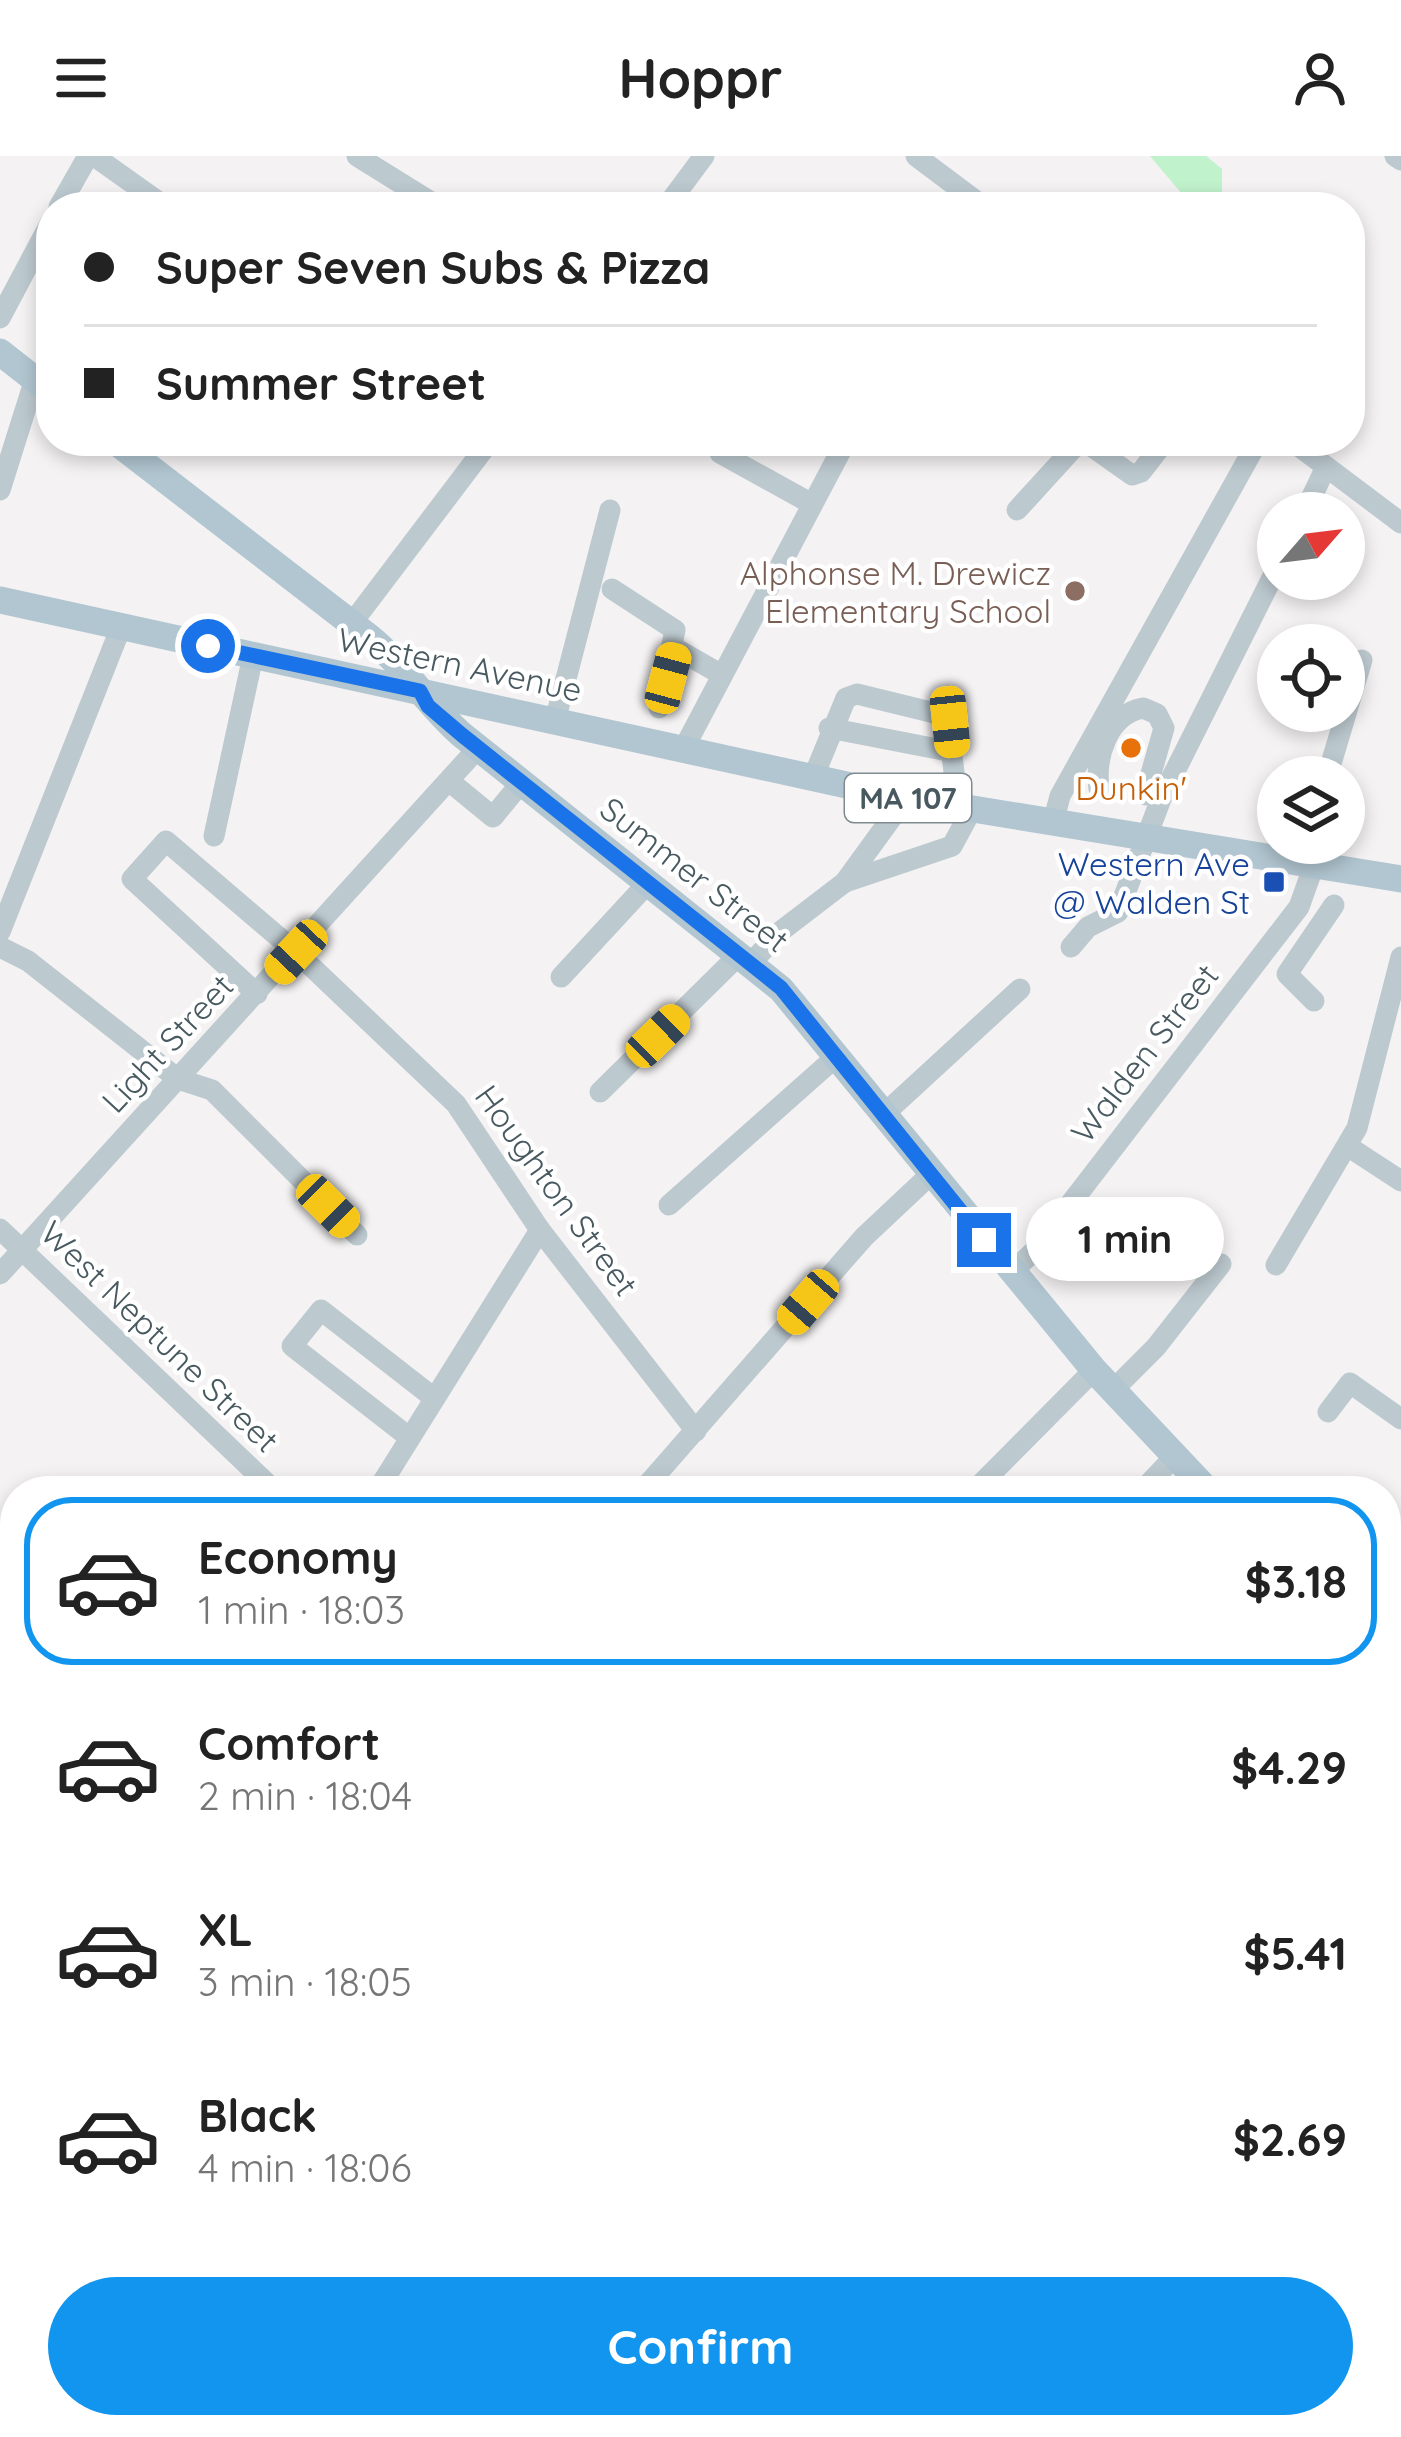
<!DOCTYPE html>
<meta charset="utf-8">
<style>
body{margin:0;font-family:Quicksand,sans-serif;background:#f6f6f6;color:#222;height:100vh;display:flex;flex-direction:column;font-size:45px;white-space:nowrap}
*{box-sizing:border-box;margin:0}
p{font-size:39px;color:#767676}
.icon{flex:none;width:66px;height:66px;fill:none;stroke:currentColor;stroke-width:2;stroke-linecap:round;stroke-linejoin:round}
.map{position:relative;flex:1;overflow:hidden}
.panel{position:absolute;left:0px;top:1320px;width:1401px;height:963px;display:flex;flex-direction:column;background:#fff;border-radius:48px 48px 0 0;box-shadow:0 6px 18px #0003}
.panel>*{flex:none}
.top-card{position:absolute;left:36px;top:36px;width:1329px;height:264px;border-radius:48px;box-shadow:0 6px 18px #0003;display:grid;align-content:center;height:264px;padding:0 48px;background:#fff}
.needle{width:78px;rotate:62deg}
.buttons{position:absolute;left:1257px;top:336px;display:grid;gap:24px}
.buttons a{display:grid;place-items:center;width:108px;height:108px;border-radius:50%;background:#fff;box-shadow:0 6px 18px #0003;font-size:60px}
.end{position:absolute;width:54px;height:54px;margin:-27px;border:15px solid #1a73e8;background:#fff;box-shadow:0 0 0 6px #fff}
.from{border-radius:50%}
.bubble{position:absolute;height:84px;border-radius:42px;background:#fff;box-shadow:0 6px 18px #0003;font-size:39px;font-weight:700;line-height:84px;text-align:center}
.car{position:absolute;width:36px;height:72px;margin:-36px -18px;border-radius:15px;box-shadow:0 0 9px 3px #0007;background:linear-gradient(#f5c518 24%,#345 0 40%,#f5c518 0 76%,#345 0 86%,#f5c518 0)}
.top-card b{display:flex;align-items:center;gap:42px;height:114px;font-size:45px}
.top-card b+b{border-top:3px solid #e0e0e0}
.top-card i{width:30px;height:30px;background:#222}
ul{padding:21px 0 0;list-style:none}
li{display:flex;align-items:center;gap:36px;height:168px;margin:0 24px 18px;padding:0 24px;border:6px solid transparent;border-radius:48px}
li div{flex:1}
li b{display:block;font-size:45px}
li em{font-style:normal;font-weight:700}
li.on{border-color:#1195ee}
li>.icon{width:108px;height:108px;stroke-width:1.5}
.button{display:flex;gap:24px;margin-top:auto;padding:24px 48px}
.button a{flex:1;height:138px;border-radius:72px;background:#1195ee;color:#fff;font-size:48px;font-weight:700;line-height:138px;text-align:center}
header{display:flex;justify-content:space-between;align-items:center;height:156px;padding:0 48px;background:#fff;font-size:54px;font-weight:700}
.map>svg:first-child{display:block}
</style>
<header><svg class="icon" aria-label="menu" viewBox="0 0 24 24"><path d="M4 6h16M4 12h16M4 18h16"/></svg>Hoppr<svg class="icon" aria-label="person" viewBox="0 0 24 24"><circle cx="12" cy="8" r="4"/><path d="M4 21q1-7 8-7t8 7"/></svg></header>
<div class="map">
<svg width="1401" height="2281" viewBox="0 0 1401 2281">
<rect width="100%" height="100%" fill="#f4f2f2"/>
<polygon fill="#c0f2cb" points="1150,0 1206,0 1222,13 1222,38 1246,38 1272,51 1193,51"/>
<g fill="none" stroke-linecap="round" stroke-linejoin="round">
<g stroke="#bcc9cf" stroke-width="21">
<polyline points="94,0 166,51"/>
<polyline points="357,0 439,51"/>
<polyline points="916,0 984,51"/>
<polyline points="1395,0 1401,4"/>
<polyline points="59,51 88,0"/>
<polyline points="666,51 704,0"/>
<polyline points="0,162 51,66"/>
<polyline points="1084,285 1132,319 1141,316 1165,285"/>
<polyline points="1292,285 1401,367"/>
<polyline points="720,297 812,348"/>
<polyline points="0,334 35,223"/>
<polyline points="1017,354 1080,285"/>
<polyline points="1304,357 1326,311"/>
<polyline points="612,433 675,474 659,552"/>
<polyline points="352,467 490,285"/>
<polyline points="675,492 722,519"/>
<polyline points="555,565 610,354"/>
<polyline points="829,572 953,596"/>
<polyline points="683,594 846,285"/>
<polyline points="1327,621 1362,504"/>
<polyline points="813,622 846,542 857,538 947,560 954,616 950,650"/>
<polyline points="449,625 493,661 521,627"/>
<path d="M1099,633c-4,-32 8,-74 44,-81l14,6 7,14 -19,67"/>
<polyline points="1053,667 1060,640 1258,285"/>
<polyline points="214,680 253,500"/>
<polyline points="845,726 952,690 972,653"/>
<polyline points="0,776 121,471"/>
<polyline points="0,791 28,805 178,923 212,934 357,1079"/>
<polyline points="1071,791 1088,771 1118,756 1161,643 1278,410"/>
<polyline points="751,807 781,775 845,726 906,642"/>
<polyline points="561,821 647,728"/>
<polyline points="257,838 132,723 166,685 296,796 456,948 540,1074 696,1275"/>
<polyline points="1314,845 1287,818 1334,749"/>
<polyline points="600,936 740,798"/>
<polyline points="883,959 1020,833"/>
<polyline points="1349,991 1401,1025"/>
<polyline points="669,1049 837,900"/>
<polyline points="0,1073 275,1335"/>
<polyline points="1276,1109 1357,972 1401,801"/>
<polyline points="1011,1117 1034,1095 1299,751 1314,709"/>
<polyline points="0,1118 478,592"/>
<polyline points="1112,1235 1156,1191 1221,1108"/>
<polyline points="1328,1256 1350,1227 1401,1263"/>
<polyline points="410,1282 292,1190 321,1154 434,1242"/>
<polyline points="377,1335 540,1074"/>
<polyline points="642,1335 864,1081 930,1019"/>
<polyline points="974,1335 1094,1214"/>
<polyline points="1142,1335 1174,1301"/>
<polyline points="0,1383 15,1398"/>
<polyline points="1386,1405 1401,1387"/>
<polyline points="1386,1821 1401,1802"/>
<polyline points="0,1936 15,1912"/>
<polyline points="0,1999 15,2008"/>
<polyline points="0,2047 15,2057"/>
<polyline points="0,2122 15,2132"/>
<polyline points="1386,2190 1401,2170"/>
<polyline points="445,2268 466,2281"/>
<polyline points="1232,2268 1248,2281"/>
<polyline points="331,2281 341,2268"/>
<polyline points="732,2281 742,2268"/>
<polyline points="1029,2281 1039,2268"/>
<polyline points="1316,2281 1326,2268"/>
</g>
<g stroke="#b1c6d1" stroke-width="27">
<polyline points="0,196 51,236"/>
<path d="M115,285l254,196c36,29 58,68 93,98l319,254 313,381 114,121"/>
<polyline points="0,444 906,642 1401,723"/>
<polyline points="1386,1520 1401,1537"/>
</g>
</g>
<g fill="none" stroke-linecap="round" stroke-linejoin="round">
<polyline stroke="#1a73e8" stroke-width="15" points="208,490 420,535 428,550 462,579 781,832 984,1084"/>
</g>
<circle fill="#8d6e63" stroke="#fff" stroke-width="4.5" cx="1075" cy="435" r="12"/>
<circle fill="#e8710a" stroke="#fff" stroke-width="4.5" cx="1131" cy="592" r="12"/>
<rect fill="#1a4fb4" stroke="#fff" stroke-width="4.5" x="1262" y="714" width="24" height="24" rx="6"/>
<g text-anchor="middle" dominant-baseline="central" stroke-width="9" stroke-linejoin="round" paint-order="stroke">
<rect fill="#fff" stroke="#7f8b90" stroke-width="3" x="845" y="618" width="126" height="48" rx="9"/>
<g font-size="30" font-weight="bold" fill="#485960">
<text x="908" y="642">MA 107</text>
</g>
<g font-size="33" fill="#785e54" stroke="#fff" text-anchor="end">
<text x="1051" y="416">Alphonse M. Drewicz<tspan x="1051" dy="38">Elementary School</tspan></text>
</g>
<g font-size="33" fill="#485960" stroke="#fff">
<text transform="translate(460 508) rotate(12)">Western Avenue</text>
<text transform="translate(695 718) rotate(38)">Summer Street</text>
<text transform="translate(167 887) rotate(-47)">Light Street</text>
<text transform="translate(1144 897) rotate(-52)">Walden Street</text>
<text transform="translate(557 1034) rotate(54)">Houghton Street</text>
<text transform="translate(160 1180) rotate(44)">West Neptune Street</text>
</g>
<g font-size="33" fill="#c56008" stroke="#fff">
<text x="1131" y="631">Dunkin'</text>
</g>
<g font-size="33" fill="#164399" stroke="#fff" text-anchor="end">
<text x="1250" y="707">Western Ave<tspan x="1250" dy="38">@ Walden St</tspan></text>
</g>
</g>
</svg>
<div class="buttons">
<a><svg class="needle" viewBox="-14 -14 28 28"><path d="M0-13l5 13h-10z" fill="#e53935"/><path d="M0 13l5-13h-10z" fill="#767676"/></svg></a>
<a><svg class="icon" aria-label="locate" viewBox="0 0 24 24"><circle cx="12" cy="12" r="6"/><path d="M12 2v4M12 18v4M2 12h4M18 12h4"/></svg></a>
<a><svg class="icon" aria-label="layers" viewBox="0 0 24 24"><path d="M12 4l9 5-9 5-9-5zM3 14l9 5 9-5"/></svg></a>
</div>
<i class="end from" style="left:208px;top:490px"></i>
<i class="end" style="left:984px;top:1084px"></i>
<div class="bubble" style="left:1026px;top:1041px;width:198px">1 min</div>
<i class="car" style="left:668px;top:522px;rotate:15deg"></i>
<i class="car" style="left:950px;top:566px;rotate:174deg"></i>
<i class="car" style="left:296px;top:796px;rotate:223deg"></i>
<i class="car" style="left:658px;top:880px;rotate:46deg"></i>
<i class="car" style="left:328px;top:1050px;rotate:135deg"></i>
<i class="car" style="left:808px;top:1146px;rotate:221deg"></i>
<div class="top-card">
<b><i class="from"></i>Super Seven Subs &amp; Pizza</b>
<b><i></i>Summer Street</b>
</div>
<section class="panel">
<ul>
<li class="on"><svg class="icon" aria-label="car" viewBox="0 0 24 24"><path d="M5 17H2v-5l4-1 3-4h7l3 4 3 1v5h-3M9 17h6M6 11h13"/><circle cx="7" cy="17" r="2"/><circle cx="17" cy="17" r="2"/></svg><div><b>Economy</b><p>1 min · 18:03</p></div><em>$3.18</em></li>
<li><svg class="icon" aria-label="car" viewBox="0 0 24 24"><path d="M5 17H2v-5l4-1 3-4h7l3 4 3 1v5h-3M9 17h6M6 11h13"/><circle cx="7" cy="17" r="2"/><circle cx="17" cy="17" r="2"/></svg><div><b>Comfort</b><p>2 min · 18:04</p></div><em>$4.29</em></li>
<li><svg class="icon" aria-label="car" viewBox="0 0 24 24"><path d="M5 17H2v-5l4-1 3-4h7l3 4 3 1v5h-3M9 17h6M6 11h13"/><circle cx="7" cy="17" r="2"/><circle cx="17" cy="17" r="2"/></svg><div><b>XL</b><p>3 min · 18:05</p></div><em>$5.41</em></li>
<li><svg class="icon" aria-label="car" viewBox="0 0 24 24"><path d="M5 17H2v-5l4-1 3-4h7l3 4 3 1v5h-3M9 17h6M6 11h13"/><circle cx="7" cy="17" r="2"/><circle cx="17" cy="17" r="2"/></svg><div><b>Black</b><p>4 min · 18:06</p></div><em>$2.69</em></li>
</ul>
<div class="button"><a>Confirm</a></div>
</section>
</div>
